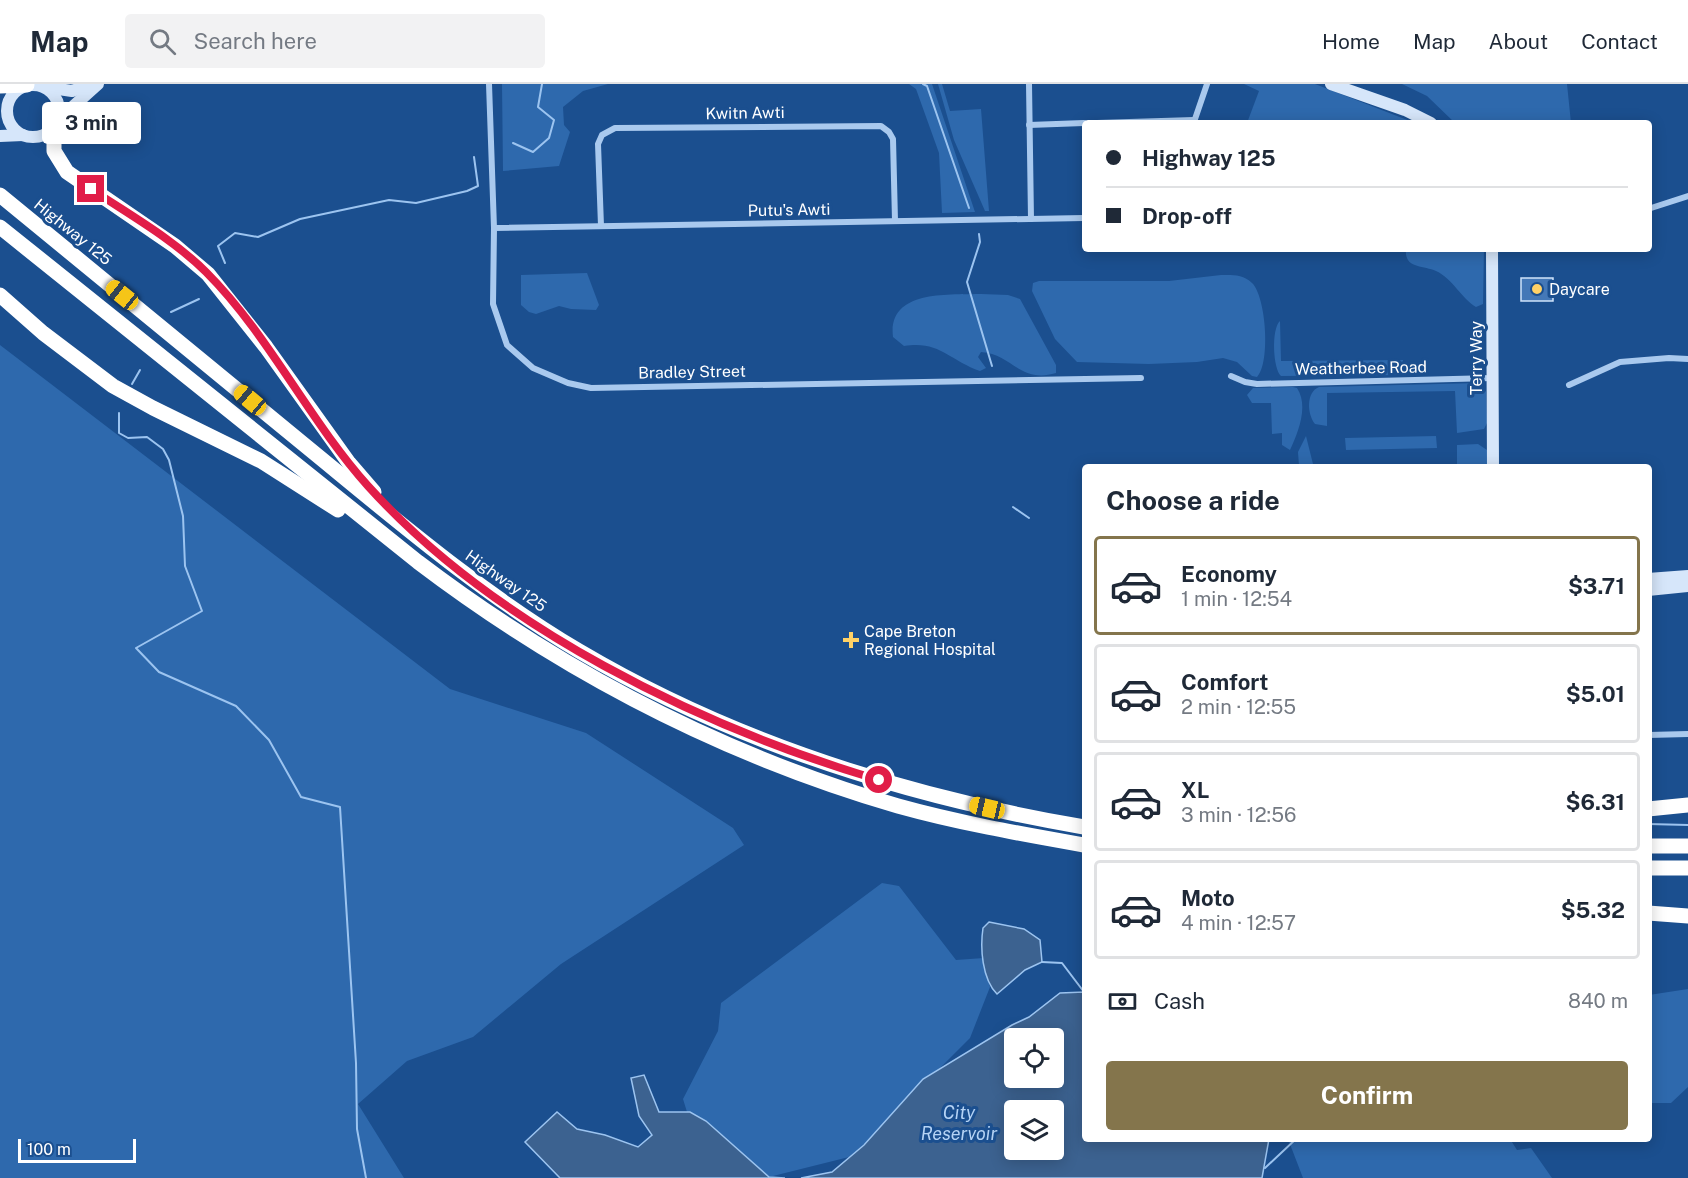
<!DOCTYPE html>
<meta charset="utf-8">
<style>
body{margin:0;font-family:"Public Sans",sans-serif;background:#f2f2f3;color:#1f2937;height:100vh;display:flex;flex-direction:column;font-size:22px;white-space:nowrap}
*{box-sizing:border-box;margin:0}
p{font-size:20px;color:#747a83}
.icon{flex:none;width:33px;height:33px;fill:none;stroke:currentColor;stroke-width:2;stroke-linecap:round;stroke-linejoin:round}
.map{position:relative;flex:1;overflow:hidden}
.panel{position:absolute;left:1082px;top:380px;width:570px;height:678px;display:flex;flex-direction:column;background:#fff;border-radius:6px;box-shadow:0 3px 15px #0003}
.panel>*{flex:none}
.top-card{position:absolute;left:1082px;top:36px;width:570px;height:132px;border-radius:6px;box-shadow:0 3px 15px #0003;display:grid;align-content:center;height:132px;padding:0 24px;background:#fff}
.tools{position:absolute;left:1004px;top:944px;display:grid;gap:12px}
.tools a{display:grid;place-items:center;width:60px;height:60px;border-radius:6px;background:#fff;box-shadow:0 3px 15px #0003;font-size:30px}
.scale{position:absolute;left:18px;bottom:15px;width:118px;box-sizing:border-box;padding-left:6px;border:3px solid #fff;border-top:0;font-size:16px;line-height:21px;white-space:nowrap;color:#fff;-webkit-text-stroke:4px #1b4f8f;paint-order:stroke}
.end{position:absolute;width:27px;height:27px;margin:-14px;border:8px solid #e11d48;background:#fff;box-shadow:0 0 0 3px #fff}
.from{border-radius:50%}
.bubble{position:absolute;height:42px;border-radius:6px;background:#fff;box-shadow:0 3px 15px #0003;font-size:20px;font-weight:700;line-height:42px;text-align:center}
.car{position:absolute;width:18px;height:36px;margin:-18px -9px;border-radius:8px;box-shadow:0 0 4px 2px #0007;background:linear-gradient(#f5c518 24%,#345 0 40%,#f5c518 0 76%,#345 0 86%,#f5c518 0)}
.top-card b{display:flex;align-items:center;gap:21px;height:57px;font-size:22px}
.top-card b+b{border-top:2px solid #e0e1e3}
.top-card i{width:15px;height:15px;background:#1f2937}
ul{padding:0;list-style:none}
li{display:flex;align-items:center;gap:18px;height:99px;margin:0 12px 9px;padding:0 12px;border:3px solid #e0e1e3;border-radius:6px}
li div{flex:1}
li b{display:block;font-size:22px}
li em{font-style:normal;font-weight:700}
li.selected{border-color:#84754c}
li>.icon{width:54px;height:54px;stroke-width:1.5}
h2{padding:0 24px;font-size:27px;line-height:72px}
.pay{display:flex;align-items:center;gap:15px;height:66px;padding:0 24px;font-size:22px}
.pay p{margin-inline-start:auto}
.cta{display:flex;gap:12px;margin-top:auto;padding:12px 24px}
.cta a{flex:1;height:69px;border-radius:6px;background:#84754c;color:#fff;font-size:24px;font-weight:700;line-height:69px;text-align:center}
header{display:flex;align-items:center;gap:36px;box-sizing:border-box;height:84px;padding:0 30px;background:#fff;border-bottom:2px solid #e0e1e3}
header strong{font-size:28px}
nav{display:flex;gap:33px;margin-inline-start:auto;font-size:21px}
.search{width:420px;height:54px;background:#f2f2f3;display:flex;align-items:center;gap:15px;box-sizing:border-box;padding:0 21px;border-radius:6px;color:#747a83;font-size:22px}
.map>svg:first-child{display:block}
</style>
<header>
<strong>Map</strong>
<div class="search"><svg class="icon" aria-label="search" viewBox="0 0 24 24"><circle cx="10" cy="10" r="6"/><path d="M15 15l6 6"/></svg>Search here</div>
<nav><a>Home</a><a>Map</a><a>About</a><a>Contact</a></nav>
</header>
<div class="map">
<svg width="1688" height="1094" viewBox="0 0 1688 1094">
<rect width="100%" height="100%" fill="#1b4f8f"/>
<g fill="#2e69ad">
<polygon points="502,0 608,0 583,7 563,23 564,41 570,48 559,82 503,87"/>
<polygon points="909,0 932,0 975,128 942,129 939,69 916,5"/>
<polygon points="938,0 942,0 950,27 981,25 989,127 985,127 954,56"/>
<polygon points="1244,0 1315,0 1415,39 1247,39 1259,7"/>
<polygon points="1402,0 1567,0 1571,39 1455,39 1427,12"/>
<path d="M1406,165h78l-1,55 -7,3c-15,-9 -23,-28 -40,-36 -13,-6 -32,-2 -30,-22z"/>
<polygon points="587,189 599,221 596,226 571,225 559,222 536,230 529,228 521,221 521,191"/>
<path d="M1221,191c11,0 22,-1 31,8 14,13 19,80 5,94l-5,-1 -15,-14 -14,-4 -26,4 -48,2 -72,-2 -22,-23 -23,-48 1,-8 6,-2h130z"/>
<path d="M981,210l27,1 12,4 36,66v8c-36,11 -44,-19 -75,-21l-3,5 8,11 -6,3c-31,-11 -41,-31 -76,-25l-11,-9c-6,-48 57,-42 88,-43z"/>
<path d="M1280,237l1,40 122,-1v15l-122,1c-8,-7 -10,-47 -1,-55z"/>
<polygon points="0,261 450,605 586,649 733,744 744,761 561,880 473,953 407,977 358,1020 404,1094 0,1094"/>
<path d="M1479,299l7,9 1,31 -3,6 -27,4 -2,-42 -128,2v33l-12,-2c-8,-10 -9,-32 4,-37z"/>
<path d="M1293,303l4,1c12,18 1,45 -7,62l-8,-5v-12l-10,1 -1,-31h-19l-5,-8 6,-7z"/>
<polygon points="1306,352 1313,380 1312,382 1299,382 1298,368"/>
<polygon points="1436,352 1437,364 1346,366 1345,354"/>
<polygon points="1478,360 1487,366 1487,382 1457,382 1457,361"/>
<polygon points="882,799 899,802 956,876 984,874 990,903 970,954 863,1061 849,1073 769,1093 706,1037 687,1028 683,1015 718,947 721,919"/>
<polygon points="1688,905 1688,1003 1671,1019 1651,1019 1648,1016 1649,911"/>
<polygon points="1288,1055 1510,1055 1517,1066 1531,1064 1552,1094 1303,1094"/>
</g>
<g fill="#3c6290" stroke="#9cc4f0" stroke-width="1.5" fill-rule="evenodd">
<path d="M989,838l35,7 16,11 2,22 -17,8 -28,24c-15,-15 -17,-46 -14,-66z"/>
<path d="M1084,908v146l185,1 -7,39h-461l31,-6 32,-27 59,-66 89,-54 17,-8 31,-24zM1014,954h39v39h-39zM1014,1026h39v39h-39z"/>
<polygon points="644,991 659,1028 690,1028 706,1037 769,1093 785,1094 560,1094 525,1058 557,1028 577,1045 605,1051 638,1063 652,1051 639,1032 631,994"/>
</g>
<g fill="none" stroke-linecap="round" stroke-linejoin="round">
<g stroke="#9cc4f0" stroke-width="2">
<polyline points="923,0 927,2 969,124"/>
<polyline points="513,59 533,68 549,54 554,36 538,23 542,0"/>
<polyline points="979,150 980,158 967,198 992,282"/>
<polyline points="225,179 218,162 235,149 258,153 300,135 389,116 416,119 467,107 478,102 474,73"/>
<polyline points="171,228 199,215"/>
<polyline points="132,300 140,286"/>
<polyline points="119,329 119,349 128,354 147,353 163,365 169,376 183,432 185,482 202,527 136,564 159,588 236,622 269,656 301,713 340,723 356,979 357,1045 366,1094"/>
<polyline points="1013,423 1029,434"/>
<polyline points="1648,740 1688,741"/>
<polyline points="1042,878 1062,879 1084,908"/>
<polyline points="1265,1084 1297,1054"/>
</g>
</g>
<rect fill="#4478b7" stroke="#cfe3fa" stroke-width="1.5" x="1521" y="194" width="32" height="23"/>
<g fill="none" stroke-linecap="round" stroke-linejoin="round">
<g stroke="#a9c9ee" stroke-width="6">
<polyline points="489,0 494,144 493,220 507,261 533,284 568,299 591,304 1141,294"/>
<polyline points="1029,0 1031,135"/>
<polyline points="1194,38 1207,0"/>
<polyline points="1097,39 1194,36"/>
<polyline points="1029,41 1084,39"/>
<polyline points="1648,125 1688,112"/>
<polyline points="601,142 598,60 602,51 615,44 881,42 889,48 893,55 895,137"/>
<polyline points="494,144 1084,134"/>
<polyline points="1231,292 1245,298 1257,300 1492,294"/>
<polyline points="1569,301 1620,278 1669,274 1688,275"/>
<polyline points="1648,651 1688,650"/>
</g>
<g stroke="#d6e6fa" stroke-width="12">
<polyline points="1331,0 1405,26 1431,39"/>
<circle cx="33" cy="27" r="26"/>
<polyline points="45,3 72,7 91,0"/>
<polyline points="58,36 98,0"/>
<polyline points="0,52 23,51"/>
<polyline points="1492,165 1493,382"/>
<polyline points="1648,495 1688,492"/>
<polyline points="1648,506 1688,502"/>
</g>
<g stroke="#fff" stroke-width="15">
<polyline points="0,2 27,1"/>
<polyline points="54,43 54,67 67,88 175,162 208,190 266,263 349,379 374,408"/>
<path d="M0,111c102,84 205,168 307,252 88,72 174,146 272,204 154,91 330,146 505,176"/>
<path d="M0,143l418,335c145,110 305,193 480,244 61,17 124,28 186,39"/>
<polyline points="0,211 43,249 113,302 153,324 261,377 338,426"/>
<polyline points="1648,725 1688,721"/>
<polyline points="1648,762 1688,762"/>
<polyline points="1648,784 1688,784"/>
<polyline points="1648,829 1688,832"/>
</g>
</g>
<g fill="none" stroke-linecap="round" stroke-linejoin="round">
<path stroke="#e11d48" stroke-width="8" d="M91,105c39,26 82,50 115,83 63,63 102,147 162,214 126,140 332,241 511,294"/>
</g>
<g fill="#ffd166" stroke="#1b4f8f" stroke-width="2">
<circle cx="1537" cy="205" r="6"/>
<path d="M848 547h6v6h6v6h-6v6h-6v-6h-6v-6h6z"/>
</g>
<g text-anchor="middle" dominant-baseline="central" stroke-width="6" stroke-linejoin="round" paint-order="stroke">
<g font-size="16" fill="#fff" stroke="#1b4f8f">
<text transform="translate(745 29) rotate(-1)">Kwitn Awti</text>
<text transform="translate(789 126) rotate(-1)">Putu's Awti</text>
<text transform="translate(73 148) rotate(39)">Highway 125</text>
<text transform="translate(1476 274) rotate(-90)">Terry Way</text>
<text transform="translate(1361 284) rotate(-1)">Weatherbee Road</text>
<text transform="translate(692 288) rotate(-1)">Bradley Street</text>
<text transform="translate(506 497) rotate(35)">Highway 125</text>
</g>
<g font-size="16" fill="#fff" stroke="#1b4f8f" text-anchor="start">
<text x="1549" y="205">Daycare</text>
<text x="864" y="547">Cape Breton<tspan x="864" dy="18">Regional Hospital</tspan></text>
</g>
<g font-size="18" font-style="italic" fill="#b5d3f5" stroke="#1b4f8f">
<text x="959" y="1028">City<tspan x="959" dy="21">Reservoir</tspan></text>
</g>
</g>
</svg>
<div class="tools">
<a><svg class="icon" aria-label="locate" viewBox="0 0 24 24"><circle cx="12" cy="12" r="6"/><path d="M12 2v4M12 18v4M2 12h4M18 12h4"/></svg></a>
<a><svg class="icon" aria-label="layers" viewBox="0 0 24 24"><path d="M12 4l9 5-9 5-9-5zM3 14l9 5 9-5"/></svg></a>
</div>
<div class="scale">100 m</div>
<i class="end from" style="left:879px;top:696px"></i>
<i class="end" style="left:91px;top:105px"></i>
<div class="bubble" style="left:42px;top:18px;width:99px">3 min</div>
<i class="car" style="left:122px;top:211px;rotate:309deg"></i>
<i class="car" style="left:250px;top:316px;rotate:310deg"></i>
<i class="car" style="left:987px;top:724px;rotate:283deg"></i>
<div class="top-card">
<b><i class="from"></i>Highway 125</b>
<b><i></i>Drop-off</b>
</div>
<section class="panel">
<h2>Choose a ride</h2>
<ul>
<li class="selected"><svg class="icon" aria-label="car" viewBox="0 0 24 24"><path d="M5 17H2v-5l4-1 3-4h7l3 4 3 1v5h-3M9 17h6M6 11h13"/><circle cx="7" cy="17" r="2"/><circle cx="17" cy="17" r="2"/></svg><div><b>Economy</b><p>1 min · 12:54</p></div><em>$3.71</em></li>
<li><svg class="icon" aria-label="car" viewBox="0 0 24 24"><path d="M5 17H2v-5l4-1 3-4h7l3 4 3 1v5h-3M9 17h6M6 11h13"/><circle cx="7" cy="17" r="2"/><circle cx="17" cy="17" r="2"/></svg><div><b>Comfort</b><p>2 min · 12:55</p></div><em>$5.01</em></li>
<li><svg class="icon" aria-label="car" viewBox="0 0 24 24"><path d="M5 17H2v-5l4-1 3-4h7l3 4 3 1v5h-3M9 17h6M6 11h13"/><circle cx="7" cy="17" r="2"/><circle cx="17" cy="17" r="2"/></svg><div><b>XL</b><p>3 min · 12:56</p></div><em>$6.31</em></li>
<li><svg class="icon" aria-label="car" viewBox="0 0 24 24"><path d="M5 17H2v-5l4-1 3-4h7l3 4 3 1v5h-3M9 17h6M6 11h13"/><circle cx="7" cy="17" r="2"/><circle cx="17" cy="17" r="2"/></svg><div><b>Moto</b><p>4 min · 12:57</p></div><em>$5.32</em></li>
</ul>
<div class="pay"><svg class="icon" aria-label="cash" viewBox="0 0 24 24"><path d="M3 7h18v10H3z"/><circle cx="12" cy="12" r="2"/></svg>Cash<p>840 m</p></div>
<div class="cta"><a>Confirm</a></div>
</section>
</div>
